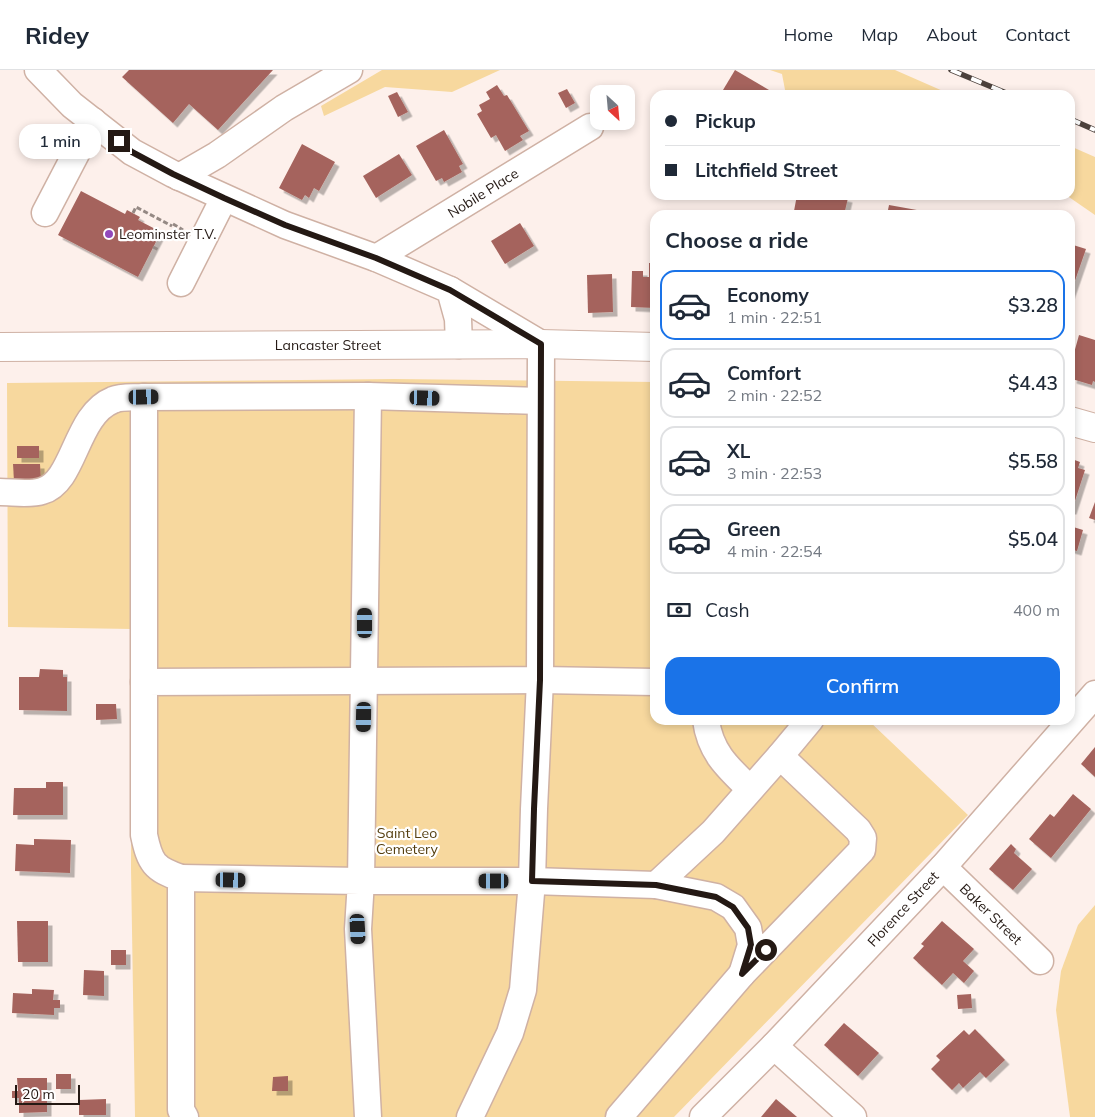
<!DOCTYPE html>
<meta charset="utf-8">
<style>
body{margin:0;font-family:Mulish,sans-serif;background:#f6f6f7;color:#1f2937;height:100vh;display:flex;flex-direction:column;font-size:19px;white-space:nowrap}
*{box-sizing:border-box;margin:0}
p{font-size:16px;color:#747a83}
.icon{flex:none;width:28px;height:28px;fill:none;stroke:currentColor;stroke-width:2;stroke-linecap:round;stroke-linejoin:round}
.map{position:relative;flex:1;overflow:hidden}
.panel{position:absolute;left:650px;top:140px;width:425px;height:515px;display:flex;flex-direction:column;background:#fff;border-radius:15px;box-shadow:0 2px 8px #0003}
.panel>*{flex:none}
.top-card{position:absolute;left:650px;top:20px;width:425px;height:110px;border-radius:15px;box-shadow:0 2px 8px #0003;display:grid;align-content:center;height:110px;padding:0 15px;background:#fff}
.needle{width:32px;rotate:154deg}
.tools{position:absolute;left:590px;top:15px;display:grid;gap:10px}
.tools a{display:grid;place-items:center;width:45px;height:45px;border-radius:10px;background:#fff;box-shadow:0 2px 8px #0003;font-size:25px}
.scale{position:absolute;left:15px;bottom:12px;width:65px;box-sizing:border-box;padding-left:5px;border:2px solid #241914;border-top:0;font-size:14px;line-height:18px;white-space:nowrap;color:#241914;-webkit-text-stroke:4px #fff;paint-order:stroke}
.end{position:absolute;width:22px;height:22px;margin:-11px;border:6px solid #241914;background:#fff;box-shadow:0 0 0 2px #fff}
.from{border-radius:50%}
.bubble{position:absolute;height:35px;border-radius:15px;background:#fff;box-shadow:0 2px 8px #0003;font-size:16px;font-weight:600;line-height:35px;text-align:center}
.car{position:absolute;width:15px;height:30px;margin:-15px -8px;border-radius:6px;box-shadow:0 0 4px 1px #0007;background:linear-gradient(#222 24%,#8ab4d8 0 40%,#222 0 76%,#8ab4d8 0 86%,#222 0)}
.top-card b{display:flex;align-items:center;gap:18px;height:48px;font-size:19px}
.top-card b+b{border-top:1px solid #e0e1e3}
.top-card i{width:12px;height:12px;background:#1f2937}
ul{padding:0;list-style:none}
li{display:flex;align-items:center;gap:15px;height:70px;margin:0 10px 8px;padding:0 5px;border:2px solid #e0e1e3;border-radius:15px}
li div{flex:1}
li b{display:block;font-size:19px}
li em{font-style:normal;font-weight:600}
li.selected{border-color:#1a73e8}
li>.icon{width:45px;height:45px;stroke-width:1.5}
h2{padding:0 15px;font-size:22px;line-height:60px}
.pay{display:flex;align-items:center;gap:12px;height:55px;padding:0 15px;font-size:19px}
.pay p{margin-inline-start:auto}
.button{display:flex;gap:10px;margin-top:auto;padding:10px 15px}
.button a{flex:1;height:58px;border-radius:15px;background:#1a73e8;color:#fff;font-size:20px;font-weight:600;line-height:58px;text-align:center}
header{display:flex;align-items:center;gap:30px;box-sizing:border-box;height:70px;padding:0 25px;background:#fff;border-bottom:1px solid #e0e1e3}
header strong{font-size:24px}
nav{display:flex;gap:28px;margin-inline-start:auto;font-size:18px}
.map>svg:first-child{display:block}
</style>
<header>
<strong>Ridey</strong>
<nav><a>Home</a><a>Map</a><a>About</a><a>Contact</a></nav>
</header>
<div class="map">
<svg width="1095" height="1047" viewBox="0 0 1095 1047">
<defs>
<filter id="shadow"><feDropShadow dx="4.5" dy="4.5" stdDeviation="0" flood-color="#0004"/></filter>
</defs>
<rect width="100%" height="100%" fill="#fdf0eb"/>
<g fill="#f7d89e">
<polygon points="382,0 500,0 452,22 385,17 324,46 321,36"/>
<polygon points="770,0 895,0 952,25 786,25 782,4"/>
<polygon points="1070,76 1095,87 1095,145 1066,125 1070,125"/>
<polygon points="394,309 655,312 655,650 868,650 968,745 674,1047 135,1047 131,798 132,559 8,557 7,313"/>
<polygon points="1095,835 1095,1047 1070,1047 1056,940 1061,901 1078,855"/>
</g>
<g fill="#a5645d" filter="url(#shadow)">
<polygon points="129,0 273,0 218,60 189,34 173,53 122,7"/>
<polygon points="735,0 769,20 766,25 720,25"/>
<polygon points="497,15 504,26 507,25 529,61 520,66 523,70 505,81 496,65 491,68 477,44 482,41 479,35 490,29 486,22"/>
<polygon points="567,19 575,33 566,38 558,23"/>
<polygon points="397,22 408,42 398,47 388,26"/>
<polygon points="444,60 463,94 459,96 462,102 444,112 442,108 436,111 416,76"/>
<polygon points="302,74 335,92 319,121 314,118 309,128 305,125 302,130 279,118"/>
<polygon points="399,84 412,105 376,128 363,106"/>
<polygon points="81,121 125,144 127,140 140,147 138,150 161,162 138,207 58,165"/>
<polygon points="797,125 833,125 848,128 844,145 811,145 794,141"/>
<polygon points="889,135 928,142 927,145 887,145"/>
<polygon points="520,153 534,176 505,194 491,171"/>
<polygon points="1070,174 1086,179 1070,225"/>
<polygon points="649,193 655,193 655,238 631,237 632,201 643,201 643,207 649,207"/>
<polygon points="612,204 613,242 588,243 587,205"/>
<polygon points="1079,265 1095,270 1095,312 1093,311 1092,315 1072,309 1073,305 1070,304 1070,282 1074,283"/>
<rect x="17" y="376" width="22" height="12"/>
<polygon points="1072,389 1080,392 1078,398 1085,400 1072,440 1070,440 1070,395"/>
<polygon points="13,394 40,394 41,411 14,411"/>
<polygon points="1095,432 1095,450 1089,448"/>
<polygon points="1070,456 1083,460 1077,481 1070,479"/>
<polygon points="40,599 63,600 63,607 67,607 67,641 19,640 19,607 39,607"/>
<polygon points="96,634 116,634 117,649 96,650"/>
<polygon points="1095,677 1095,707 1081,694"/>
<polygon points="46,712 63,712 63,745 13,745 14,718 46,718"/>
<polygon points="1073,724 1091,739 1051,788 1029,769 1050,744 1054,747"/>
<polygon points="34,769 71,770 70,803 15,801 16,774 34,775"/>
<polygon points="1011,774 1016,779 1014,783 1032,799 1013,820 989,799"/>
<polygon points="17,851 48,851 48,892 18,892"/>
<polygon points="942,851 974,879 963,891 974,901 964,913 953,903 942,915 913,888 924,876 921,874"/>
<rect x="111" y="880" width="15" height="15"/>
<polygon points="84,900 104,901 104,926 83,925"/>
<polygon points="32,919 54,920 53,930 60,930 60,938 54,938 54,945 12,943 13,923 32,924"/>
<polygon points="971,924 972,938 958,939 957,925"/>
<polygon points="844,953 879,983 858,1006 824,975"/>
<polygon points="975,959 1005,990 986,1008 980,1002 963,1018 959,1013 952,1020 931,999 940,990 936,986 964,960 969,965"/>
<rect x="56" y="1004" width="15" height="15"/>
<polygon points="288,1006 288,1021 272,1021 273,1007"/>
<polygon points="17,1008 47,1008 47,1042 19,1043 19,1028 12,1028 12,1021 18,1021"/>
<polygon points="106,1029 106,1045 79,1045 79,1030"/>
<polygon points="776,1029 797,1047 761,1047"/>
</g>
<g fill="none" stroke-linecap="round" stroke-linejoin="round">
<defs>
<g id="minor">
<polyline points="38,0 72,35 132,82 173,104 285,155 376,188 450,220 458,249 459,275"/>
<polyline points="179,107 217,85 284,38 349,0"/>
<polyline points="45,143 93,51"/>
<polyline points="376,188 590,57"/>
<polyline points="181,213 224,128"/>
<polyline points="540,331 368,326 361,811 532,811 656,815"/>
<path d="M0,422c13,0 30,3 42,-1 33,-9 33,-76 71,-91 9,-4 21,-2 31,-3"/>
<polyline points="144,612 144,327 368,326"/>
<path d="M706,650c4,32 22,48 44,69"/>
<polygon points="780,686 858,760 863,768 862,780 742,904 751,875 748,858 733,837 716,827 656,815 713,762"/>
<polyline points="780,686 810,650"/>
<polyline points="943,797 1040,891"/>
<polyline points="181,808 361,811 358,859 368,1047"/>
<polyline points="774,976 853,1047"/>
<path d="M185,1047l-4,-7v-232c-27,-9 -31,-15 -37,-43v-153l396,-2 1,-336 -91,-54"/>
<polyline points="470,1047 510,963 523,920 532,811 534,739 540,610 655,612"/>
<polyline points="619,1047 742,904"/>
<polyline points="703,1047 774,976 943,797 1095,624"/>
</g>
<g id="major">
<polyline points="0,277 541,274 655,277"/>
<polyline points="1070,351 1095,358"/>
</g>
</defs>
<use href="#minor" stroke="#cfb1a4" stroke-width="29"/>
<use href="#major" stroke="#cfb1a4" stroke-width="30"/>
<g stroke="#958984" stroke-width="3" stroke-dasharray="5 2.5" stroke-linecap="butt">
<polyline points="133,143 136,137 172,156"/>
<polyline points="173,154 183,160"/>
<polyline points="153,177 159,180"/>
</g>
<use href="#minor" stroke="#fff" stroke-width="26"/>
<use href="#major" stroke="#fff" stroke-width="28"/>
<defs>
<g id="rail">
<polyline points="951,0 1011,25"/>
<polyline points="1070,49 1095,60"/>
</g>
</defs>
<use href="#rail" stroke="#4c413c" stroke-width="5.5"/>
<use href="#rail" stroke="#fff" stroke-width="4" stroke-dasharray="11" stroke-linecap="butt"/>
</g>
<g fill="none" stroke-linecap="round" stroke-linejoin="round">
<polyline stroke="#241914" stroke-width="6" points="119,71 132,82 173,104 224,128 285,155 376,188 450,220 541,274 540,610 534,739 532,811 656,815 716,827 733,837 748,858 751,875 742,904 766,880"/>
</g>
<circle fill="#9249bb" stroke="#fff" stroke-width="2" cx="109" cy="164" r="5"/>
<g text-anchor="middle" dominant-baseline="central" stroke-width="4.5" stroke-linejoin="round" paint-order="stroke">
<g font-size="14" fill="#241914" stroke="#fff">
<text transform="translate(483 123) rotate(-32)">Nobile Place</text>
<text x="328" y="275">Lancaster Street</text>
<text transform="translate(903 839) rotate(-47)">Florence Street</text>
<text transform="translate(991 844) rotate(44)">Baker Street</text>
</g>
<g font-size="14" fill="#241914" stroke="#fff" text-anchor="start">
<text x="119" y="164">Leominster T.V.</text>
</g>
<g font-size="14" fill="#543e0f" stroke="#fff">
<text x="407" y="763">Saint Leo<tspan x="407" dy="16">Cemetery</tspan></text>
</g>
</g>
</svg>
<div class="tools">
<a><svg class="needle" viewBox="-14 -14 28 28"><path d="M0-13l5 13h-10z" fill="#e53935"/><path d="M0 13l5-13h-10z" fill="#747a83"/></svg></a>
</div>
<div class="scale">20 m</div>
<i class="end from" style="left:766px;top:880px"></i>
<i class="end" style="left:119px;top:71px"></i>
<div class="bubble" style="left:19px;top:54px;width:82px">1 min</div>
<i class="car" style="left:144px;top:327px;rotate:89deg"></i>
<i class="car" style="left:425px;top:328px;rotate:92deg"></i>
<i class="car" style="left:365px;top:553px;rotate:0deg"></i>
<i class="car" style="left:364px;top:647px;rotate:181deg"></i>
<i class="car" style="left:231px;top:810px;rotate:91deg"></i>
<i class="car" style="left:494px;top:811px;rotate:270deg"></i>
<i class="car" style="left:358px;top:859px;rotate:177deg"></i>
<div class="top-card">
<b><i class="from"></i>Pickup</b>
<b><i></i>Litchfield Street</b>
</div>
<section class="panel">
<h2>Choose a ride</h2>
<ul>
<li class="selected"><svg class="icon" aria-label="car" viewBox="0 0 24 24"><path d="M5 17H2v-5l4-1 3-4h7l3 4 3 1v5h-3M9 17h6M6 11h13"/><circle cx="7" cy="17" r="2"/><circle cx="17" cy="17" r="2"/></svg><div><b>Economy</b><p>1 min · 22:51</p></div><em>$3.28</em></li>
<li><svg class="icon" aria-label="car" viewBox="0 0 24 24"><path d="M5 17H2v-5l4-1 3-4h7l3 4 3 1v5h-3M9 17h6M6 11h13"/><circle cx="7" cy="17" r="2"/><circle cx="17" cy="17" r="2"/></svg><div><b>Comfort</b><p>2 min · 22:52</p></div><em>$4.43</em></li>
<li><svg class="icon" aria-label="car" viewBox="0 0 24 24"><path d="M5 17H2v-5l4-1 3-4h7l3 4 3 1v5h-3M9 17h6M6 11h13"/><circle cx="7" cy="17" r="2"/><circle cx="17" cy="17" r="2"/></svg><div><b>XL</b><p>3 min · 22:53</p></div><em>$5.58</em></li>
<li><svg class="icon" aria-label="car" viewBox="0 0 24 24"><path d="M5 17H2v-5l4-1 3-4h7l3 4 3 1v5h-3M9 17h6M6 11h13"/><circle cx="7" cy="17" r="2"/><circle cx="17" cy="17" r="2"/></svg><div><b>Green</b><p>4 min · 22:54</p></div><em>$5.04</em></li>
</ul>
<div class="pay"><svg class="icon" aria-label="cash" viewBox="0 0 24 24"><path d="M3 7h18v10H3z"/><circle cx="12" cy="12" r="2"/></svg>Cash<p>400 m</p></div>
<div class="button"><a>Confirm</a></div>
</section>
</div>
